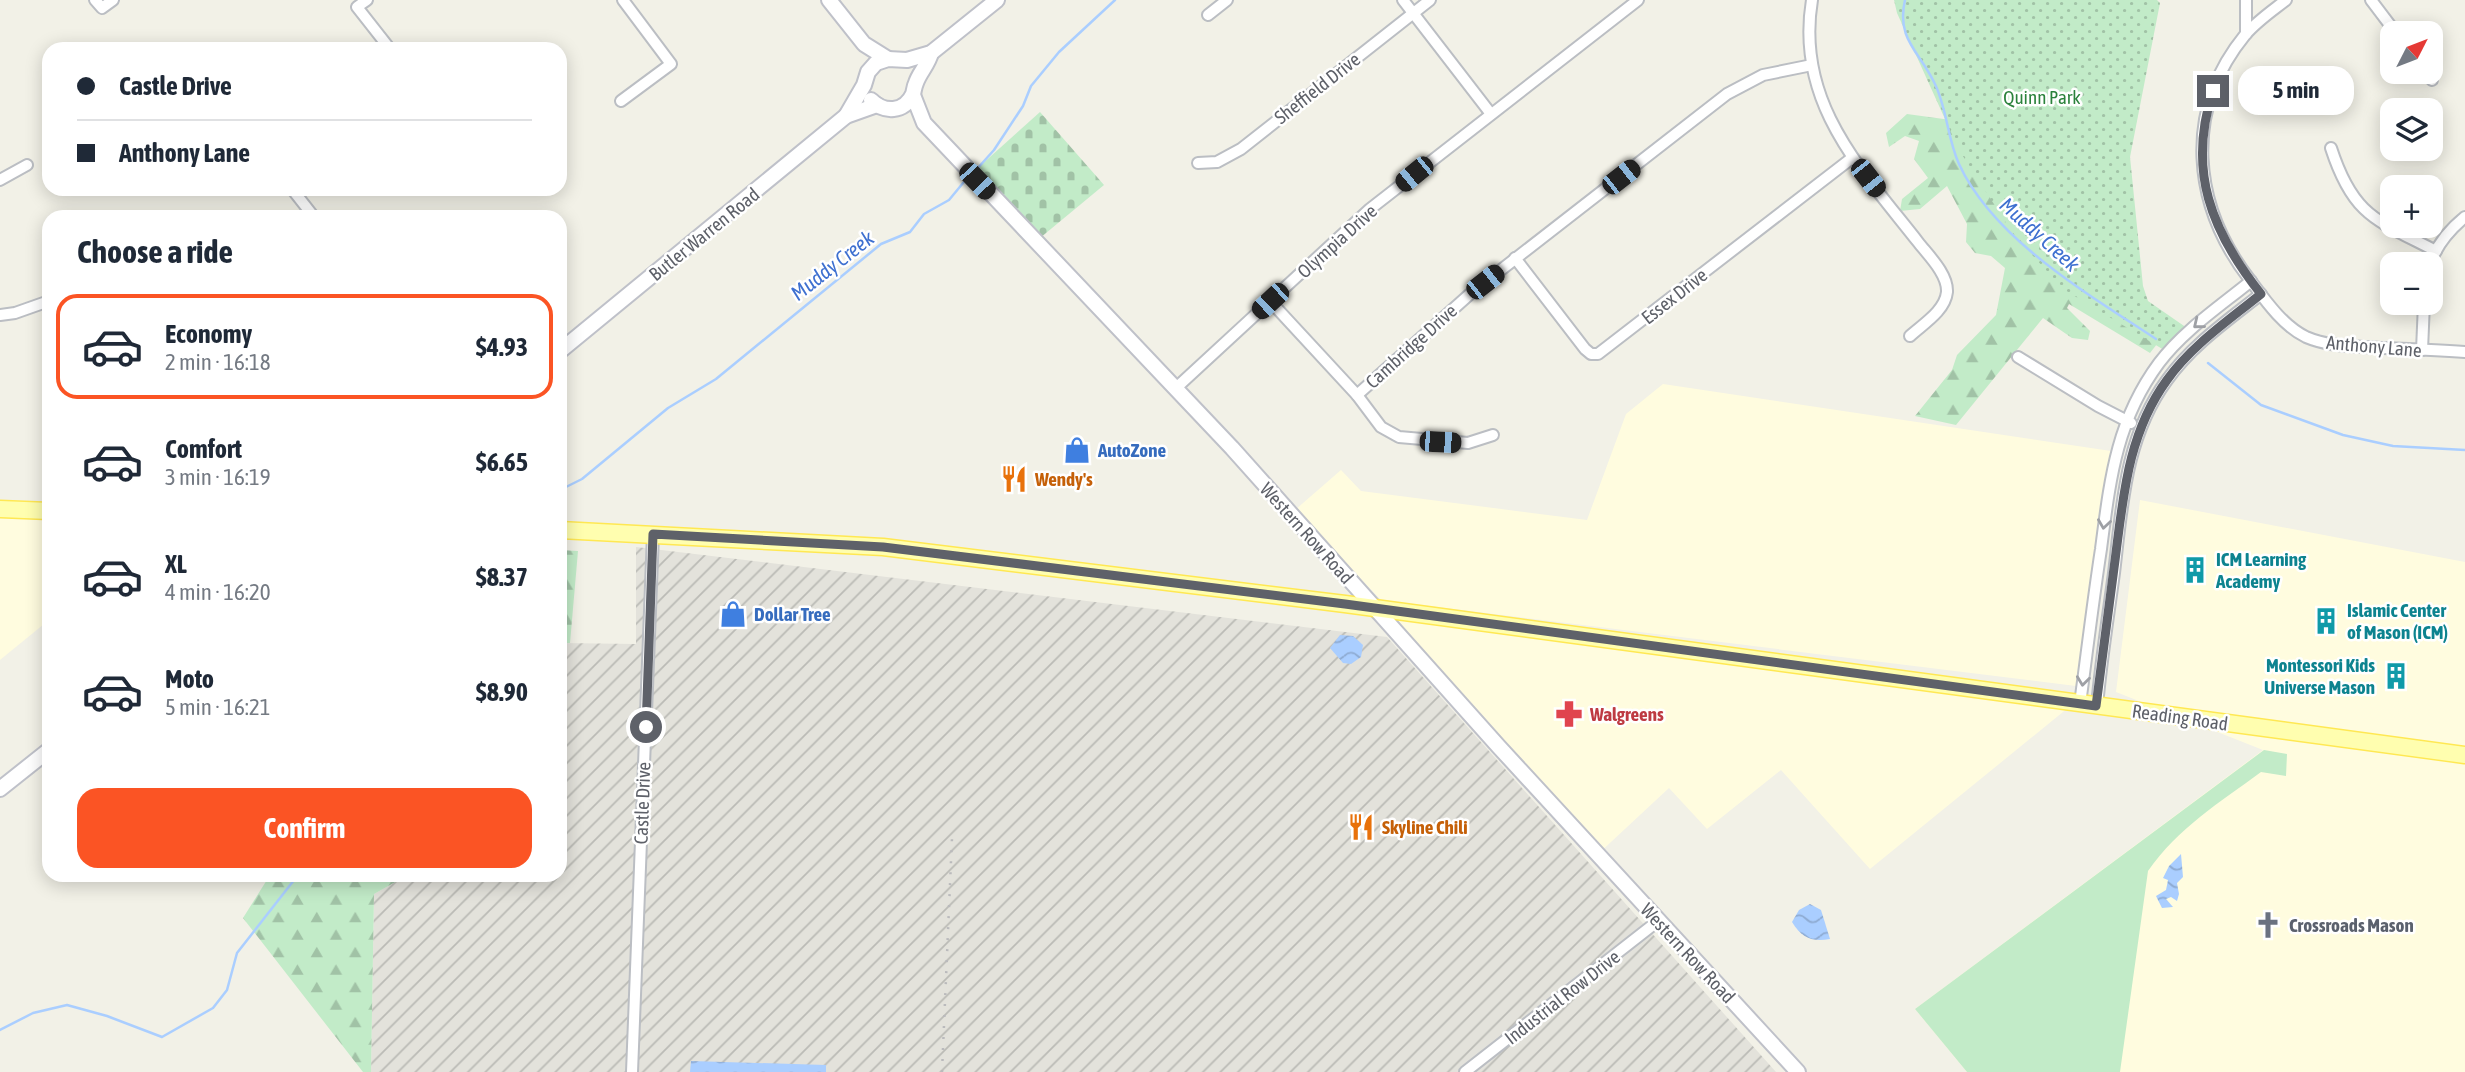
<!DOCTYPE html>
<meta charset="utf-8">
<style>
body{margin:0;font-family:"Asap Condensed",sans-serif;background:#f2f2f3;color:#1f2937;height:100vh;display:flex;flex-direction:column;font-size:26px;white-space:nowrap}
*{box-sizing:border-box;margin:0}
p{font-size:23px;color:#747a83}
.icon{flex:none;width:38px;height:38px;fill:none;stroke:currentColor;stroke-width:2;stroke-linecap:round;stroke-linejoin:round}
.map{position:relative;flex:1;overflow:hidden}
.details{position:absolute;left:42px;top:210px;width:525px;height:672px;display:flex;flex-direction:column;background:#fff;border-radius:21px;box-shadow:0 4px 18px #0003}
.details>*{flex:none}
.top-card{position:absolute;left:42px;top:42px;width:525px;height:154px;border-radius:21px;box-shadow:0 4px 18px #0003;display:grid;align-content:center;height:154px;padding:0 35px;background:#fff}
.needle{width:46px;rotate:48deg}
.tools{position:absolute;left:2380px;top:21px;display:grid;gap:14px}
.tools a{display:grid;place-items:center;width:63px;height:63px;border-radius:14px;background:#fff;box-shadow:0 4px 18px #0003;font-size:35px}
.end{position:absolute;width:32px;height:32px;margin:-16px;border:9px solid #5e6169;background:#fff;box-shadow:0 0 0 4px #fff}
.from{border-radius:50%}
.bubble{position:absolute;height:49px;border-radius:21px;background:#fff;box-shadow:0 4px 18px #0003;font-size:23px;font-weight:700;line-height:49px;text-align:center}
.car{position:absolute;width:21px;height:42px;margin:-21px -10px;border-radius:9px;box-shadow:0 0 5px 2px #0007;background:linear-gradient(#222 24%,#8ab4d8 0 40%,#222 0 76%,#8ab4d8 0 86%,#222 0)}
.top-card b{display:flex;align-items:center;gap:24px;height:66px;font-size:26px}
.top-card b+b{border-top:2px solid #e0e1e3}
.top-card i{width:18px;height:18px;background:#1f2937}
ul{padding:0;list-style:none}
li{display:flex;align-items:center;gap:21px;height:105px;margin:0 14px 10px;padding:0 21px;border:4px solid transparent;border-radius:21px}
li div{flex:1}
li b{display:block;font-size:26px}
li em{font-style:normal;font-weight:700}
li.on{border-color:#fb5424}
li>.icon{width:63px;height:63px;stroke-width:1.5}
h2{padding:0 35px;font-size:32px;line-height:84px}
.action{display:flex;gap:14px;margin-top:auto;padding:14px 35px}
.action a{flex:1;height:80px;border-radius:21px;background:#fb5424;color:#fff;font-size:28px;font-weight:700;line-height:80px;text-align:center}
.map>svg:first-child{display:block}
</style>
<div class="map">
<svg width="2465" height="1072" viewBox="0 0 2465 1072">
<defs>
<pattern id="industrial-furrows" width="10" height="10" patternUnits="userSpaceOnUse" patternTransform="scale(1.75)"><rect width="10" height="10" fill="#e3e2db"/><path d="M-1 1l2-2M0 10L10 0M9 11l2-2" fill="none" stroke="#bbbbb6"/></pattern>
<pattern id="forest-firs" width="22" height="20" patternUnits="userSpaceOnUse" patternTransform="scale(1.75)"><rect width="22" height="20" fill="#c2ebc8"/><path d="M5 1l3.5 6h-7zM16 11l3.5 6h-7z" fill="#a1c2a6"/></pattern>
<pattern id="cemetery-stones" width="16" height="16" patternUnits="userSpaceOnUse" patternTransform="scale(1.75)"><rect width="16" height="16" fill="#c2ebc8"/><path d="M2 7V4a2 2 0 0 1 4 0v3zM10 15v-3a2 2 0 0 1 4 0v3z" fill="#a1c2a6"/></pattern>
<pattern id="park-dots" width="8" height="8" patternUnits="userSpaceOnUse" patternTransform="scale(1.75)"><rect width="8" height="8" fill="#c2ebc8"/><path d="M2 2h.1M6 6h.1" fill="none" stroke="#a1c2a6" stroke-width="1.8" stroke-linecap="round"/></pattern>
<pattern id="water-waves" width="16" height="10" patternUnits="userSpaceOnUse" patternTransform="scale(1.75)"><rect width="16" height="10" fill="#aaceff"/><path d="M0 5q4-4 8 0t8 0" fill="none" stroke="#8eabd2"/></pattern>
</defs>
<rect width="100%" height="100%" fill="#f2f1e7"/>
<g fill="#fffcdf">
<polygon points="1663,384 2111,451 2076,686 1381,600 1295,510 1341,470 1361,491 1587,520 1626,414"/>
<polygon points="2140,500 2465,562 2465,1072 1967,1072 1915,1009 2263,750 2116,692"/>
<polygon points="0,509 49,511 49,620 0,660"/>
<polygon points="1377,609 2074,703 1870,869 1781,770 1707,829 1669,788 1597,855"/>
</g>
<polygon fill="url(#industrial-furrows)" points="636,547 1387,637 1776,1072 371,1072 374,894 408,875 560,875 560,643 636,644"/>
<path fill="#c2ebc8" d="M2264,750l23,4 -1,22 -25,-4c-42,31 -83,56 -113,99l-28,201h-153l-52,-63z"/>
<g fill="url(#forest-firs)">
<polygon points="1907,114 1951,120 2164,335 2150,353 2069,304 2067,308 2090,331 2088,340 2072,338 2043,318 1956,425 1915,416 1952,370 1957,355 1996,315 2005,268 1991,256 1975,253 1966,242 1967,224 1947,186 1920,209 1900,211 1902,199 1928,178 1914,159 1919,141 1905,136 1889,147 1886,133"/>
<polygon points="560,550 578,551 570,643 560,643"/>
<polygon points="270,875 408,875 374,894 371,1072 363,1072 243,918"/>
</g>
<polygon fill="url(#cemetery-stones)" points="1040,112 1104,185 1040,238 971,174"/>
<polygon fill="url(#park-dots)" points="1894,0 2157,0 2160,3 2130,157 2143,286 2148,301 2187,328 2164,350 2063,289 2014,235 1959,150 1897,13"/>
<g fill="url(#water-waves)">
<polygon points="1340,635 1353,636 1363,645 1361,657 1351,664 1343,663 1330,648"/>
<polygon points="2181,854 2183,877 2177,883 2179,894 2177,901 2171,897 2166,899 2173,907 2162,908 2156,896 2166,890 2168,880 2163,878 2169,866"/>
<path d="M1810,904l11,6 9,29c-19,3 -28,-1 -38,-17l7,-12z"/>
<polygon points="691,1061 826,1065 826,1072 690,1072"/>
</g>
<g fill="none" stroke-linecap="round" stroke-linejoin="round">
<g stroke="#aaceff" stroke-width="2.5">
<path d="M1905,0c-9,39 14,51 29,82 13,25 13,56 25,82 35,76 129,130 197,175"/>
<polyline points="976,170 994,150 1023,106 1031,86 1059,52 1115,0"/>
<polyline points="2208,363 2261,405 2343,435 2393,446 2465,450"/>
<polyline points="560,490 582,479 668,408 716,379 881,244 910,232 924,214 949,200 968,177"/>
<polyline points="0,1030 33,1013 67,1005 107,1016 162,1037 213,1008 227,990 237,953 298,875"/>
</g>
<defs>
<g id="street">
<polyline points="95,0 102,8 113,0"/>
<polyline points="367,0 357,7 390,49"/>
<polyline points="1403,0 1491,114"/>
<path d="M1812,0c-17,102 48,168 106,242 10,13 30,32 29,50 -2,19 -24,32 -37,44"/>
<polyline points="2246,0 2246,34"/>
<path d="M2286,0c-14,11 -29,21 -41,35 -62,76 -53,170 5,245 15,20 33,46 56,57 23,10 49,9 74,11 28,1 57,2 85,4"/>
<polyline points="2371,0 2396,33"/>
<polyline points="1208,15 1227,0"/>
<polyline points="2426,72 2432,80"/>
<polyline points="621,101 671,64 623,0"/>
<path d="M2331,148c22,68 45,72 105,103"/>
<polyline points="1198,163 1217,162 1241,149 1430,0"/>
<polyline points="0,180 27,165"/>
<polyline points="292,189 314,217"/>
<polyline points="1515,258 1585,349 1591,354 1598,354 1852,158"/>
<path d="M2430,264c7,-20 19,-34 35,-47"/>
<polyline points="1270,301 1357,395 1470,294 1727,94 1763,75 1812,65"/>
<polyline points="0,315 15,313 49,301"/>
<polyline points="2422,350 2424,303"/>
<polyline points="2018,357 2098,406 2131,423"/>
<polyline points="1176,388 1370,209 1638,0"/>
<polyline points="1357,395 1381,427 1399,437 1468,443 1493,435"/>
<path d="M2080,704c7,-52 13,-103 21,-155 9,-69 15,-128 58,-186 24,-32 60,-56 92,-82"/>
<path d="M2097,706c4,-45 11,-88 17,-133 8,-67 11,-136 53,-193 25,-35 60,-59 94,-86"/>
<polyline points="632,1072 653,534"/>
<polyline points="1465,1072 1658,921"/>
</g>
<g id="secondary">
<polyline points="829,0 864,44 888,59"/>
<polyline points="913,95 924,123 1232,448 1499,747 1798,1072"/>
<path d="M871,100c13,13 33,13 42,-6 1,-3 1,-7 3,-11 3,-10 12,-18 15,-30"/>
<polyline points="846,116 864,85 868,72 876,63 888,59 907,60 931,53 997,0"/>
<polyline points="560,351 846,116 877,105"/>
<polyline points="0,789 49,750"/>
</g>
<g id="primary">
<polyline points="0,509 49,511"/>
<polyline points="560,530 883,547 1345,604 2465,755"/>
</g>
</defs>
<use href="#street" stroke="#bbbec3" stroke-width="14"/>
<use href="#secondary" stroke="#bfc1c9" stroke-width="18"/>
<use href="#primary" stroke="#ffe853" stroke-width="19"/>
<use href="#street" stroke="#fff" stroke-width="10"/>
<use href="#secondary" stroke="#fff" stroke-width="14"/>
<use href="#primary" stroke="#fffeaf" stroke-width="16"/>
<polyline stroke="#bababc" stroke-width="2.5" stroke-dasharray="2 9" stroke-linecap="butt" points="942,1072 952,838"/>
</g>
<defs><path id="oneway-chevron" d="M-2-3.5L2.5 0L-2 3.5" fill="none" stroke-width="1.6" stroke-linecap="round" stroke-linejoin="round" transform="scale(1.75)"/></defs>
<g stroke="#9ea0a5">
<use href="#oneway-chevron" transform="translate(2198 324) rotate(141)"/>
<use href="#oneway-chevron" transform="translate(2104 524) rotate(98)"/>
<use href="#oneway-chevron" transform="translate(2083 681) rotate(97)"/>
</g>
<g fill="none" stroke-linecap="round" stroke-linejoin="round">
<path stroke="#5e6169" stroke-width="9" d="M646,727l7,-193 230,13 462,57 751,102c6,-46 12,-92 18,-138 9,-66 12,-132 53,-188 25,-35 61,-59 94,-86 -50,-63 -74,-124 -48,-203"/>
</g>
<defs>
<symbol id="shop-bare" viewBox="-9 -9 18 18"><path d="M-5-2.5h2.3a2.7 3.5 0 0 1 5.4 0H5L5.5 6h-11ZM-1.5-2.5h3a1.5 2.3 0 0 0-3 0Z" fill="#3f7fe0" stroke="#fff" stroke-width="2.5" paint-order="stroke"/></symbol>
<symbol id="restaurant-bare" viewBox="-9 -9 18 18"><path d="M-5-6h1v4h1v-4h1v4h1v-4h1v5L-1.5 .5V6h-2V.5L-5-1ZM5-6V6H3V1.5H1.5Q1.5-4 5-6Z" fill="#e8710a" stroke="#fff" stroke-width="2.5" paint-order="stroke"/></symbol>
<symbol id="building-bare" viewBox="-9 -9 18 18"><path d="M-4-6H4V6H1V3H-1V6H-4ZM-2.5-4.3h1.7v1.8h-1.7ZM.8-4.3h1.7v1.8H.8ZM-2.5-1h1.7V.8h-1.7ZM.8-1h1.7V.8H.8Z" fill="#0f9aa8" stroke="#fff" stroke-width="2.5" paint-order="stroke"/></symbol>
<symbol id="pharmacy-bare" viewBox="-9 -9 18 18"><path d="M-2-6h4v4h4v4h-4v4h-4v-4h-4v-4h4Z" fill="#e0444e" stroke="#fff" stroke-width="2.5" paint-order="stroke"/></symbol>
<symbol id="church-bare" viewBox="-9 -9 18 18"><path d="M-1.2-6h2.4v3.5h3.3v2.4h-3.3V6h-2.4V-.1h-3.3v-2.4h3.3Z" fill="#6b7280" stroke="#fff" stroke-width="2.5" paint-order="stroke"/></symbol>
</defs>
<g fill-rule="evenodd">
<use href="#shop-bare" x="1058" y="431" width="38" height="38"/>
<use href="#restaurant-bare" x="995" y="460" width="38" height="38"/>
<use href="#building-bare" x="2176" y="551" width="38" height="38"/>
<use href="#shop-bare" x="714" y="595" width="38" height="38"/>
<use href="#building-bare" x="2307" y="602" width="38" height="38"/>
<use href="#building-bare" x="2377" y="657" width="38" height="38"/>
<use href="#pharmacy-bare" x="1550" y="695" width="38" height="38"/>
<use href="#restaurant-bare" x="1342" y="808" width="38" height="38"/>
<use href="#church-bare" x="2249" y="906" width="38" height="38"/>
</g>
<g text-anchor="middle" dominant-baseline="central" stroke-width="5" stroke-linejoin="round" paint-order="stroke">
<g font-size="19" fill="#5e6169" stroke="#fff">
<text transform="translate(1317 88) rotate(-38)">Sheffield Drive</text>
<text transform="translate(704 234) rotate(-39)">Butler Warren Road</text>
<text transform="translate(1337 241) rotate(-42)">Olympia Drive</text>
<text transform="translate(1674 296) rotate(-38)">Essex Drive</text>
<text transform="translate(1411 346) rotate(-42)">Cambridge Drive</text>
<text transform="translate(2374 346) rotate(5)">Anthony Lane</text>
<text transform="translate(1307 533) rotate(48)">Western Row Road</text>
<text transform="translate(2180 717) rotate(8)">Reading Road</text>
<text transform="translate(642 803) rotate(-88)">Castle Drive</text>
<text transform="translate(1688 953) rotate(47)">Western Row Road</text>
<text transform="translate(1562 997) rotate(-38)">Industrial Row Drive</text>
</g>
<g font-size="19" fill="#2b823c" stroke="#fff">
<text x="2042" y="97">Quinn Park</text>
</g>
<g font-size="19" font-weight="bold" fill="#366cbe" stroke="#fff" text-anchor="start">
<text x="1098" y="450">AutoZone</text>
<text x="754" y="614">Dollar Tree</text>
</g>
<g font-size="19" font-weight="bold" fill="#c56008" stroke="#fff" text-anchor="start">
<text x="1035" y="479">Wendy's</text>
<text x="1382" y="827">Skyline Chili</text>
</g>
<g font-size="19" font-weight="bold" fill="#0d838f" stroke="#fff" text-anchor="start">
<text x="2216" y="559">ICM Learning<tspan x="2216" dy="22">Academy</tspan></text>
<text x="2347" y="610">Islamic Center<tspan x="2347" dy="22">of Mason (ICM)</tspan></text>
<text x="2375" y="665" text-anchor="end">Montessori Kids<tspan x="2375" dy="22">Universe Mason</tspan></text>
</g>
<g font-size="19" font-weight="bold" fill="#be3a42" stroke="#fff" text-anchor="start">
<text x="1590" y="714">Walgreens</text>
</g>
<g font-size="19" font-weight="bold" fill="#5b616d" stroke="#fff" text-anchor="start">
<text x="2289" y="925">Crossroads Mason</text>
</g>
<g font-size="21" font-style="italic" fill="#3e70d0" stroke="#fff">
<text transform="translate(2040 234) rotate(42)">Muddy Creek</text>
<text transform="translate(832 265) rotate(-38)">Muddy Creek</text>
</g>
</g>
</svg>
<div class="tools">
<a><svg class="needle" viewBox="-14 -14 28 28"><path d="M0-13l5 13h-10z" fill="#e53935"/><path d="M0 13l5-13h-10z" fill="#747a83"/></svg></a>
<a><svg class="icon" aria-label="layers" viewBox="0 0 24 24"><path d="M12 4l9 5-9 5-9-5zM3 14l9 5 9-5"/></svg></a>
<a>+</a>
<a>−</a>
</div>
<i class="end from" style="left:646px;top:727px"></i>
<i class="end" style="left:2213px;top:91px"></i>
<div class="bubble" style="left:2238px;top:66px;width:116px">5 min</div>
<i class="car" style="left:1414px;top:174px;rotate:231deg"></i>
<i class="car" style="left:1621px;top:177px;rotate:52deg"></i>
<i class="car" style="left:1868px;top:178px;rotate:142deg"></i>
<i class="car" style="left:977px;top:181px;rotate:136deg"></i>
<i class="car" style="left:1485px;top:282px;rotate:52deg"></i>
<i class="car" style="left:1270px;top:301px;rotate:227deg"></i>
<i class="car" style="left:1440px;top:442px;rotate:93deg"></i>
<div class="top-card">
<b><i class="from"></i>Castle Drive</b>
<b><i></i>Anthony Lane</b>
</div>
<section class="details">
<h2>Choose a ride</h2>
<ul>
<li class="on"><svg class="icon" aria-label="car" viewBox="0 0 24 24"><path d="M5 17H2v-5l4-1 3-4h7l3 4 3 1v5h-3M9 17h6M6 11h13"/><circle cx="7" cy="17" r="2"/><circle cx="17" cy="17" r="2"/></svg><div><b>Economy</b><p>2 min · 16:18</p></div><em>$4.93</em></li>
<li><svg class="icon" aria-label="car" viewBox="0 0 24 24"><path d="M5 17H2v-5l4-1 3-4h7l3 4 3 1v5h-3M9 17h6M6 11h13"/><circle cx="7" cy="17" r="2"/><circle cx="17" cy="17" r="2"/></svg><div><b>Comfort</b><p>3 min · 16:19</p></div><em>$6.65</em></li>
<li><svg class="icon" aria-label="car" viewBox="0 0 24 24"><path d="M5 17H2v-5l4-1 3-4h7l3 4 3 1v5h-3M9 17h6M6 11h13"/><circle cx="7" cy="17" r="2"/><circle cx="17" cy="17" r="2"/></svg><div><b>XL</b><p>4 min · 16:20</p></div><em>$8.37</em></li>
<li><svg class="icon" aria-label="car" viewBox="0 0 24 24"><path d="M5 17H2v-5l4-1 3-4h7l3 4 3 1v5h-3M9 17h6M6 11h13"/><circle cx="7" cy="17" r="2"/><circle cx="17" cy="17" r="2"/></svg><div><b>Moto</b><p>5 min · 16:21</p></div><em>$8.90</em></li>
</ul>
<div class="action"><a>Confirm</a></div>
</section>
</div>
